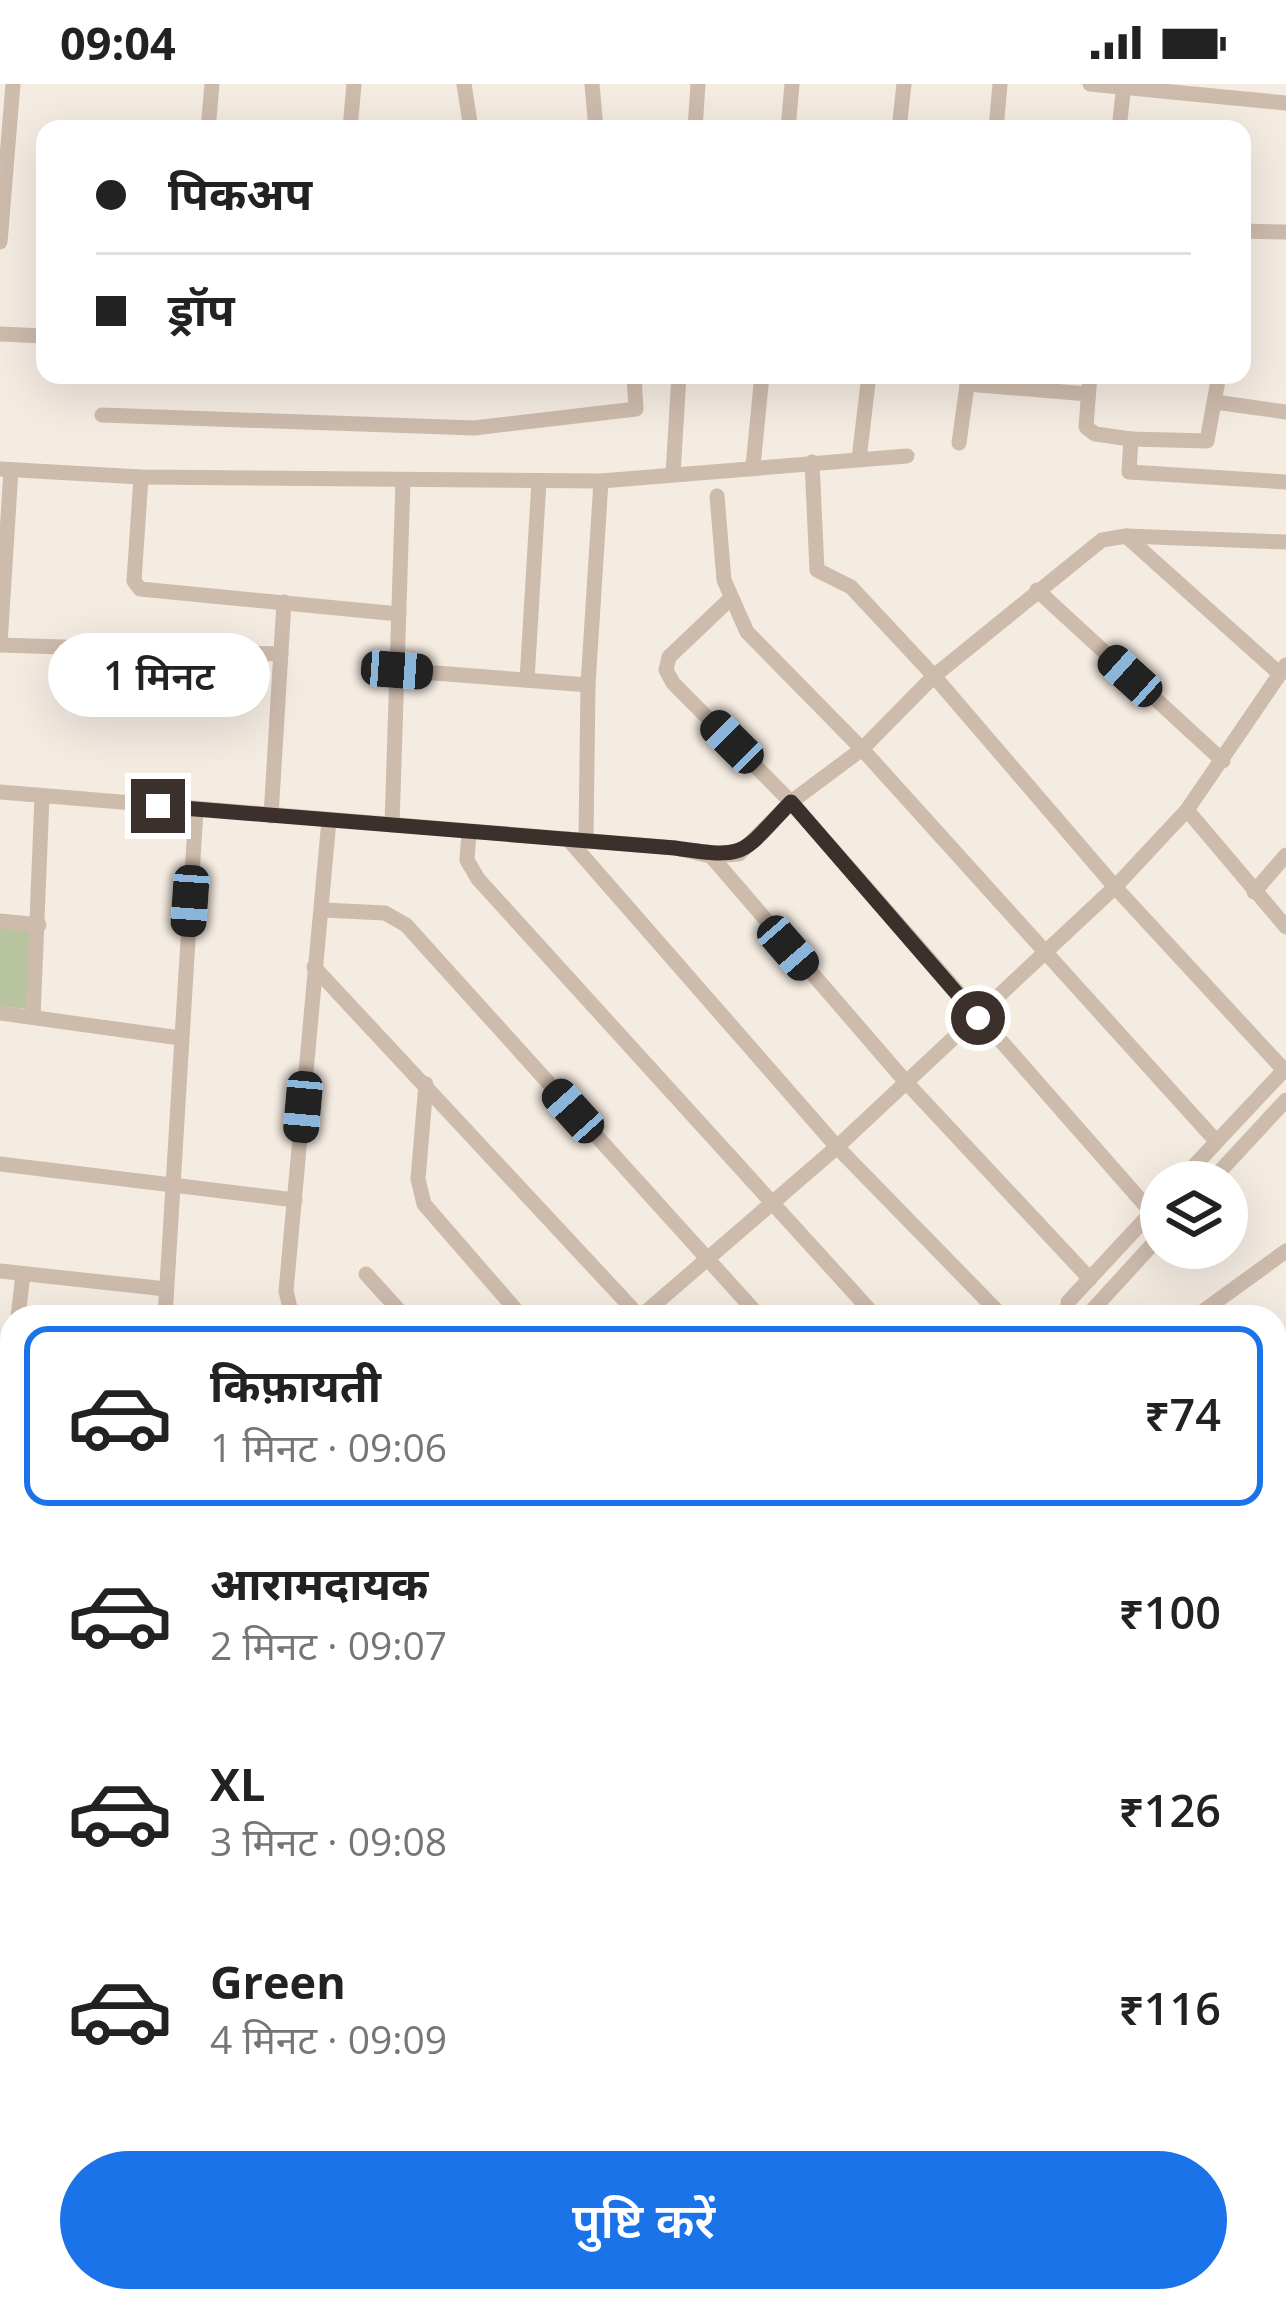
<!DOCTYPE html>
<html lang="hi">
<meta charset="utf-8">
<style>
body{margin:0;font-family:"Open Sans","Noto Sans Devanagari",sans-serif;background:#f6f6f6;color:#222;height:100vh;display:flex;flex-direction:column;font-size:45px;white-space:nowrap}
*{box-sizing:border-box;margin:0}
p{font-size:39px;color:#767676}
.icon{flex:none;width:66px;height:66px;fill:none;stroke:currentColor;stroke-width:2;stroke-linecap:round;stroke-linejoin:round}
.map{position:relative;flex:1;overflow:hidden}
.side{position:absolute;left:0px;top:1221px;width:1287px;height:1008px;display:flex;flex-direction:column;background:#fff;border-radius:36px 36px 0 0;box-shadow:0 12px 48px #0002}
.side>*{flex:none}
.hud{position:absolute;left:36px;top:36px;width:1215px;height:264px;border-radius:24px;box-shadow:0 12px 48px #0002;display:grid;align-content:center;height:264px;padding:0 60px;background:#fff}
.fabs{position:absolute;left:1140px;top:1077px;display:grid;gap:24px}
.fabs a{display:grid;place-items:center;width:108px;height:108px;border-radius:50%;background:#fff;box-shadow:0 12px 48px #0002;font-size:60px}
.end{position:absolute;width:54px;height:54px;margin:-27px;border:15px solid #3b302b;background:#fff;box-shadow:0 0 0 6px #fff}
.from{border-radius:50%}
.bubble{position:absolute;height:84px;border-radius:42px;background:#fff;box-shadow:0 12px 48px #0002;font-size:39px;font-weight:600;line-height:84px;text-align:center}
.car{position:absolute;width:36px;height:72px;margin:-36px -18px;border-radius:15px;box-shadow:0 0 9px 3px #0007;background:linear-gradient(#222 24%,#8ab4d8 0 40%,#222 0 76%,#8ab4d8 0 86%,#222 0)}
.hud b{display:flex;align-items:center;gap:42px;height:114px;font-size:45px}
.hud b+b{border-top:3px solid #e0e0e0}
.hud i{width:30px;height:30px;background:#222}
ul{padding:21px 0 0;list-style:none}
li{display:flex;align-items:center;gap:36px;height:180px;margin:0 24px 18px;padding:0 36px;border:6px solid transparent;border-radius:24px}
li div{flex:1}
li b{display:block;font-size:45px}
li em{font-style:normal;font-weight:600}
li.on{border-color:#1a73e8}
li>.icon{width:108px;height:108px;stroke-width:1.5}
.cta{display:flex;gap:24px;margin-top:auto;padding:24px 60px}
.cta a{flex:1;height:138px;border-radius:72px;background:#1a73e8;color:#fff;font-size:48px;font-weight:600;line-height:138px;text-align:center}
.status{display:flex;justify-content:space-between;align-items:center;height:84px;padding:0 60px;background:#fff;direction:ltr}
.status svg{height:33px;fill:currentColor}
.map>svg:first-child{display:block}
</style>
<div class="status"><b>09:04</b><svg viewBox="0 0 49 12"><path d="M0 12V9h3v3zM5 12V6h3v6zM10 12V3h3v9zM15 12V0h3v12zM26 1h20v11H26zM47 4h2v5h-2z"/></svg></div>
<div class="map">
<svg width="1286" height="2229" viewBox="0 0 1286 2229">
<rect width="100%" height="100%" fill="#f4ebe1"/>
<polygon fill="#b8c4a0" points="0,842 35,845 29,925 0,922"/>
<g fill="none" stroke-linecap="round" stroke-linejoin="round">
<g stroke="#cdbbac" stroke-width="15">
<polyline points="464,0 471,45"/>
<polyline points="592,0 596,45"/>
<polyline points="1090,0 1286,19"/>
<polyline points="208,45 212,0"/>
<polyline points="350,45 354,0"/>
<polyline points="695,45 698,0"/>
<polyline points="788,45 792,0"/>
<polyline points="899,45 904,0"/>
<polyline points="996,45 1000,0"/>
<polyline points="1119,45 1124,0"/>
<polyline points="1242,147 1286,148"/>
<polyline points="0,158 13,0"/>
<polyline points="0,250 45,252"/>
<polyline points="1090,291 1086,343 1095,350 1131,355 1129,388 1286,398"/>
<polyline points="967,300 1088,310"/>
<polyline points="1215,318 1286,328"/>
<polyline points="102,331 474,344 636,325 634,291"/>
<polyline points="1131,355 1207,357 1219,291"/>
<polyline points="959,359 968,294"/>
<polyline points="859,375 869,291"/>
<polyline points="812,378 817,486 851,503 934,592 1115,803 1284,986"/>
<polyline points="753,382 762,291"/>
<polyline points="0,385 141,393 601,397 907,372"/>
<polyline points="673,390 679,291"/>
<polyline points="141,393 134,497 140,505 399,530"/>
<polyline points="717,412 724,496 747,548 862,665 1216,1057"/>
<polyline points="1126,452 1280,590"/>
<polyline points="1037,506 1223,677"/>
<polyline points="729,516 669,573 666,586 673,599 791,718 1152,1129"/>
<polyline points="0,560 11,386"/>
<polyline points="0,561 281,570"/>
<polyline points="397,586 588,601"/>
<polyline points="527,596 539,397"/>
<polyline points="0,708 675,764 711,772 739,770 791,718 862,665 934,592 1102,456 1126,452 1286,458"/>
<polyline points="1187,726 1286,843"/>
<polyline points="271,732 284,518"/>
<polyline points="392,741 403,397"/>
<polyline points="469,749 467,776 478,795 876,1233"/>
<polyline points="568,755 837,1063 1003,1233"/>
<polyline points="586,756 588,601 601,397"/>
<polyline points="711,772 905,997 1090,1195"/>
<polyline points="1254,808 1286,771"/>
<polyline points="323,826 385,829 406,841 760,1233"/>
<polyline points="0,837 39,841"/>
<polyline points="314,883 640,1233"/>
<polyline points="0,929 180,954"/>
<polyline points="33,933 42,713"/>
<polyline points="426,1000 418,1095 424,1120 522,1233"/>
<polyline points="0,1080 295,1116"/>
<polyline points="1179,1098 1286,984"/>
<polyline points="1210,1098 1286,1016"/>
<polyline points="0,1187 166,1205"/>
<polyline points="366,1190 405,1233"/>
<polyline points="18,1233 23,1190"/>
<polyline points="165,1233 196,725"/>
<polyline points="292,1233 286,1207 329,736"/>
<polyline points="640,1233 837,1063 1115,803 1187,726 1286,581"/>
<polyline points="1068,1233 1068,1218 1161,1118"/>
<polyline points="1086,1233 1161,1151"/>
<polyline points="1195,1233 1286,1167"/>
<polyline points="1275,1288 1286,1280"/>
<polyline points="3,1359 12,1281"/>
<polyline points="1275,1414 1286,1402"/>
<polyline points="1275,1524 1286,1518"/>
<polyline points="1275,1638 1286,1632"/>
<polyline points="0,1668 12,1649"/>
<polyline points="1275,1763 1286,1767"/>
<polyline points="0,1800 12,1812"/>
<polyline points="0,1864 12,1852"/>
<polyline points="0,2101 5,2097 12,2104"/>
<polyline points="341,2217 362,2229"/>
<polyline points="568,2217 578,2229"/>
<polyline points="763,2217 774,2229"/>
<polyline points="1191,2217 1200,2229"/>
<polyline points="1247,2217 1255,2229"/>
<polyline points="89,2229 95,2217"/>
<polyline points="142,2229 147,2217"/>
<polyline points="260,2229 266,2217"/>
<polyline points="388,2229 404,2217"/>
<polyline points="844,2229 858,2217"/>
</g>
<g stroke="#cdbbac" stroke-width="18">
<polyline points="1275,2146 1286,2138"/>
<polyline points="1275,2191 1286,2183"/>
<polyline points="1168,2229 1183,2217"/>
<polyline points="1226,2229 1241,2217"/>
</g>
<defs>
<g id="rail">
<polyline points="0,1424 12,1427"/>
<polyline points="0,1451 12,1455"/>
<polyline points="1275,1811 1286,1814"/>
<polyline points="1275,1834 1286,1837"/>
</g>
</defs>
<use href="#rail" stroke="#3b302b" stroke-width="10"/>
<use href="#rail" stroke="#fbf5ee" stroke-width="6" stroke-dasharray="18" stroke-linecap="butt"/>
</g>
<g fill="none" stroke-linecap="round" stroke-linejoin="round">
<path stroke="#3b302b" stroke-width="15" d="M158,722l517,42c74,11 65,7 116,-46l187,216"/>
</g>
</svg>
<div class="fabs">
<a><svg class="icon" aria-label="layers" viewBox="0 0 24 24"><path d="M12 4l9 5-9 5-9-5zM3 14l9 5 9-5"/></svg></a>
</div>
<i class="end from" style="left:978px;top:934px"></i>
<i class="end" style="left:158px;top:722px"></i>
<div class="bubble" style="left:48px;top:549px;width:222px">1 मिनट</div>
<i class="car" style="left:397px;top:586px;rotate:94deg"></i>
<i class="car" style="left:1130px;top:592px;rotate:312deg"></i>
<i class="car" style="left:732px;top:658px;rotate:315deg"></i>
<i class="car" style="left:190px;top:817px;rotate:184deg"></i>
<i class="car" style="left:788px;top:864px;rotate:139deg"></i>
<i class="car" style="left:303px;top:1023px;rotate:185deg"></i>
<i class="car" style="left:573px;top:1027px;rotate:318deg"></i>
<div class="hud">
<b><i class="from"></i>पिकअप</b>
<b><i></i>ड्रॉप</b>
</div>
<section class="side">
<ul>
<li class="on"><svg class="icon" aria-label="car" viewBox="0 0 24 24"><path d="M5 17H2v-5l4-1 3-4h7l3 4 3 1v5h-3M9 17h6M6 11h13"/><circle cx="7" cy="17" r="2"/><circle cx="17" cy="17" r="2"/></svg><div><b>किफ़ायती</b><p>1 मिनट · 09:06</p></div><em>₹74</em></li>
<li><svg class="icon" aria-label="car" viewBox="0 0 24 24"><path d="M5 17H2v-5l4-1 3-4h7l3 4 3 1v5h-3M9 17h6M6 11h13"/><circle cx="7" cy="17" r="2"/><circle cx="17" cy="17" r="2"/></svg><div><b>आरामदायक</b><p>2 मिनट · 09:07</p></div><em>₹100</em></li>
<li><svg class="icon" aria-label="car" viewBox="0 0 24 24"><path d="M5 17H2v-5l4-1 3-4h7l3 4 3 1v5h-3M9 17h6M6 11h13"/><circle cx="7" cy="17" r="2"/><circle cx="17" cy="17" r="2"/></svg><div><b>XL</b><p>3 मिनट · 09:08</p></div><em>₹126</em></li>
<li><svg class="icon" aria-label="car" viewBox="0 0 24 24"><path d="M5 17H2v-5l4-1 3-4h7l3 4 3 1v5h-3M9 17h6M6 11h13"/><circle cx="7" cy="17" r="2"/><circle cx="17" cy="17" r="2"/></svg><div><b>Green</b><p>4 मिनट · 09:09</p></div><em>₹116</em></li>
</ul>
<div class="cta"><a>पुष्टि करें</a></div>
</section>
</div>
